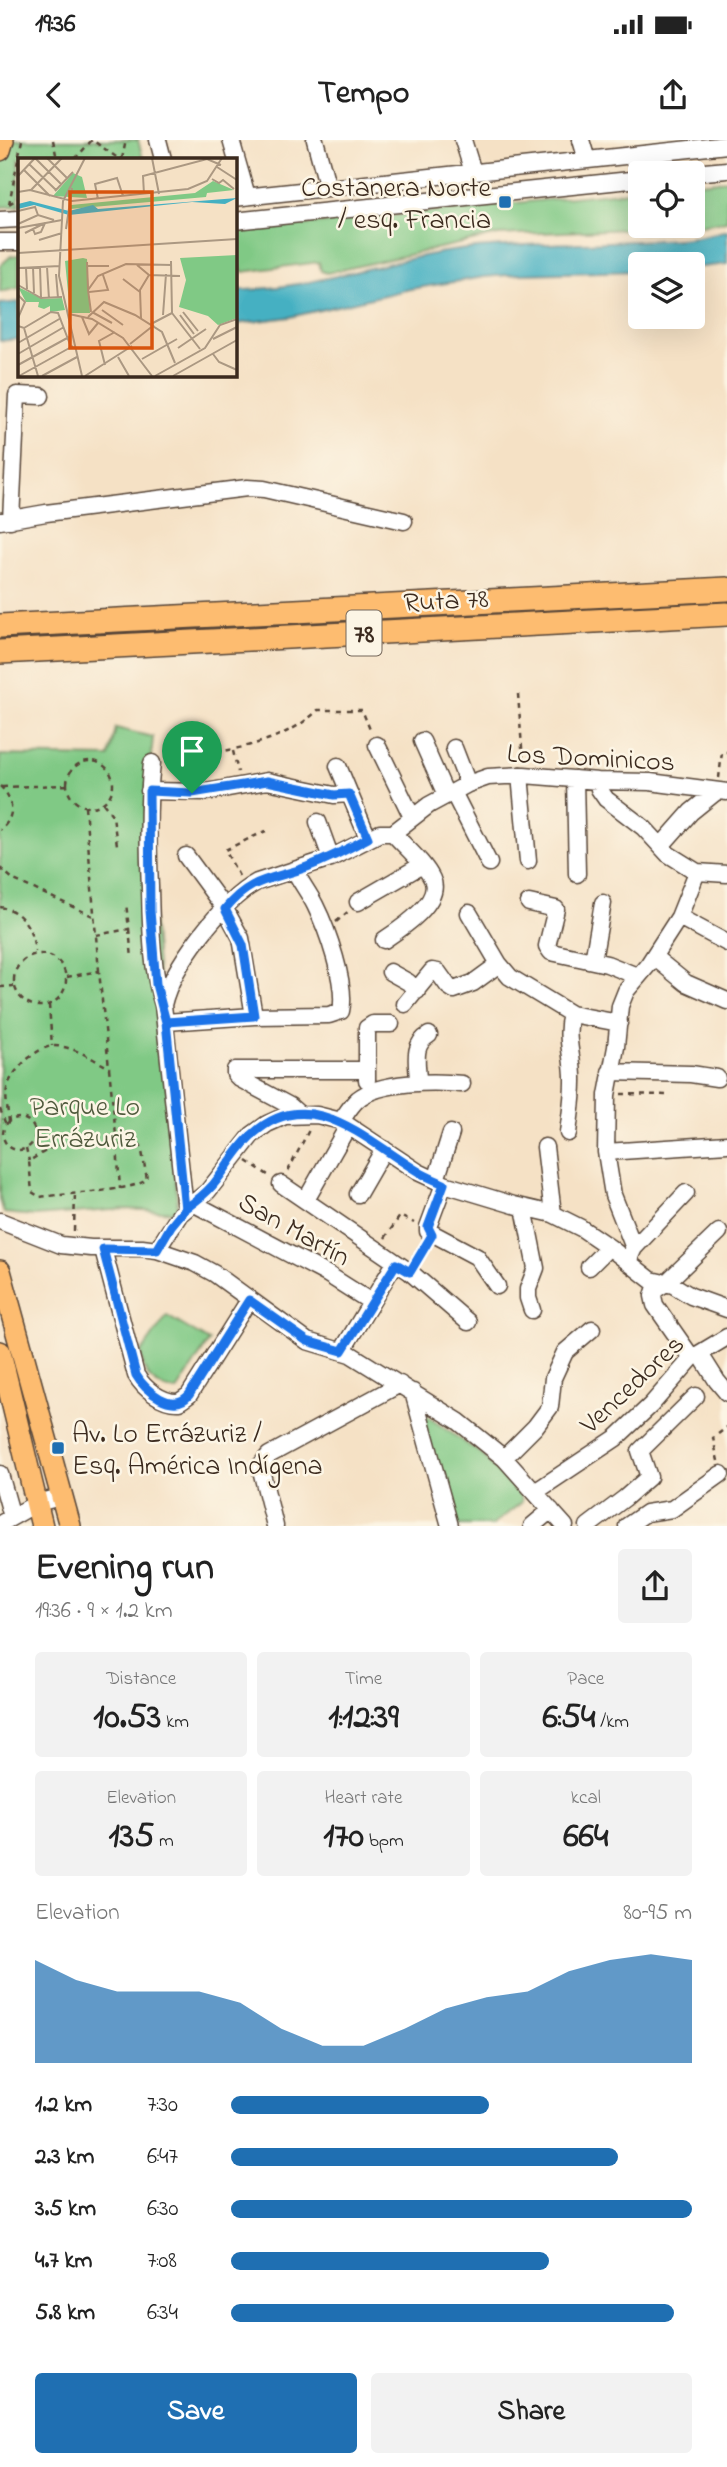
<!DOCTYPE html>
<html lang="en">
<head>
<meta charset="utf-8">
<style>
  :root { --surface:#fff; --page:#f2f2f2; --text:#222; --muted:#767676; --accent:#1f6fb2 }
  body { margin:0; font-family:"Indie Flower",sans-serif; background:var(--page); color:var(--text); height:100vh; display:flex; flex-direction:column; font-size:26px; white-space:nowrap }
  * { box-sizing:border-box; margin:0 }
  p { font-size:23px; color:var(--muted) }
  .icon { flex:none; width:38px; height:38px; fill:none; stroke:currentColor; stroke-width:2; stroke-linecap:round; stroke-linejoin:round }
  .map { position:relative; height:1386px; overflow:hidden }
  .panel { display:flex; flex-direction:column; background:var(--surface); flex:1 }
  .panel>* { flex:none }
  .fabs { position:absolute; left:628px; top:21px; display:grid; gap:14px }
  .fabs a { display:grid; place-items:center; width:77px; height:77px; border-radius:7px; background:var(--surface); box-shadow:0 7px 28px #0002; font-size:35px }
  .pin { position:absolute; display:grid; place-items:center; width:60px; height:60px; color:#fff; margin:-72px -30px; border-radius:50% 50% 50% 0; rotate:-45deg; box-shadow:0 0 7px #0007 }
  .pin .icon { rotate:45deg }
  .round { display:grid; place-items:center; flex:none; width:74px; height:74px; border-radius:7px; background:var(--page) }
  .head { display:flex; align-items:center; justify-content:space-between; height:119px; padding:0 35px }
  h1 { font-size:38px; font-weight:700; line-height:52px }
  .figures { display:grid; grid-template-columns:repeat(3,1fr); gap:10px; height:119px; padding:7px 35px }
  .figures div { display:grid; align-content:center; border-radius:7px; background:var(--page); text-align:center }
  .figures b { font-size:35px; font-weight:700 }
  .figures small { font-size:19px; font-weight:400 }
  .figures p { font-size:19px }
  .chart { height:196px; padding:14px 35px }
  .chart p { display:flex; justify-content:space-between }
  .chart svg { width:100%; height:126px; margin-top:7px; fill:var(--accent); opacity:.7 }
  .button { display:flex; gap:14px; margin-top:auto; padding:14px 35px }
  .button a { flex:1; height:80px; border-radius:7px; background:var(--accent); color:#fff; font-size:28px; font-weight:700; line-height:80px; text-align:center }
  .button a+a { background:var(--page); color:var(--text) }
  ul { padding:0 35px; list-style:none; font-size:23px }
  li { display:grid; grid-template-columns:112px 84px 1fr; align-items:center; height:52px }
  li i { height:18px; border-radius:9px; background:var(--accent) }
  .status { display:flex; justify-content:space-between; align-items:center; height:49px; padding:0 35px; background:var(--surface); direction:ltr }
  .status svg { height:19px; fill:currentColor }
  header { display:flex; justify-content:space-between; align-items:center; height:91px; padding:0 35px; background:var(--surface); font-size:32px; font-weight:700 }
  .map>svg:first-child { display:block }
</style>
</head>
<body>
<div class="status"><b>19:36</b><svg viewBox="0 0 49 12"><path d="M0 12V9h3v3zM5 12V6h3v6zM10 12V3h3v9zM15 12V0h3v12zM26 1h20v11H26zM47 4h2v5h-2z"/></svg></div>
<header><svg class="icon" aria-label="back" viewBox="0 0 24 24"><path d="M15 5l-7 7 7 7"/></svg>Tempo<svg class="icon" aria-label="share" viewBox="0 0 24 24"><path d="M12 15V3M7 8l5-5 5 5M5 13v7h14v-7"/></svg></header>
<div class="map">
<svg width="727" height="1386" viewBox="0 0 727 1386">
  <rect width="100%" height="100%" fill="#fcf5e5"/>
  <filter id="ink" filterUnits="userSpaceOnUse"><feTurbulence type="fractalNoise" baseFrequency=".0143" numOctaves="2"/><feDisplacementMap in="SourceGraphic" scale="14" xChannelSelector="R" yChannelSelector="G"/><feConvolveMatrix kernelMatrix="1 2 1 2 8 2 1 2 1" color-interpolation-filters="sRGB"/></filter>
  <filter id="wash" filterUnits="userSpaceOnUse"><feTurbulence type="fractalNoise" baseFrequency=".00686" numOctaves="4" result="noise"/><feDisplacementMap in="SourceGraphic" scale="28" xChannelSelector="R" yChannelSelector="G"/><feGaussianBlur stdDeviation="1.57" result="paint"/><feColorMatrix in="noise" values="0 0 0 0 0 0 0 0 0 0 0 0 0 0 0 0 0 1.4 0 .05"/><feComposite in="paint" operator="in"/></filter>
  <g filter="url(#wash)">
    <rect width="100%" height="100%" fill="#f5e1c5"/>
    <path fill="#80c985" stroke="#5e7a52" stroke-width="2" d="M0 0H138L143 19H19V66L0 67Z
      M727 40V81L693 86V44Z
      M640 50V86H692L498 95 327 133 321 131 319 122 243 132 235 120V92Z
      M19 115V148L0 152 1 125 11 116Z
      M116 588 153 597 145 684 178 1072 125 1069 35 1076 4 1073 0 1059V615L109 617Z
      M167 1176 209 1201 177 1251C153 1247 143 1236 141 1213Z
      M421 1272 480 1313 521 1356 522 1362 493 1385H452Z"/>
    <path fill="#44b0c2" stroke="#406d70" stroke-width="2" d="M727 90V124L693 128V124H640V131L519 134 484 137 410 149 290 177 235 184V150C314 150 387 118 466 109 521 103 577 104 632 101 664 100 696 100 727 90Z
      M19 162V199L0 201V164Z"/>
  </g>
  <g filter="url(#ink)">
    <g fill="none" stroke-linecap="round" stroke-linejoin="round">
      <defs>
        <path id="minor" d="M158 0 163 19
          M231 0 247 56
          M315 0 328 48
          M463 0 473 32
          M581 0 587 20
          M693 33 727 30
          M234 58 727 5
          M0 80 19 79
          M234 81 640 39
          M0 102H19
          M11 380 17 255 41 256
          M0 381 46 373 247 348 264 349 404 381
          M422 601 446 655
          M377 605 412 677
          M454 608 468 644
          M152 623C147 664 148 706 150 747 151 786 151 828 163 865
          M338 626 368 698
          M520 635 528 721
          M575 639 577 734
          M598 641 599 649 606 659 644 688 668 714 697 732 727 734
          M149 651 206 652 267 641 334 655 349 654
          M453 652 489 723
          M318 682 331 718
          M661 706 691 672 717 651
          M186 716 225 769 241 798 254 876
          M358 762 422 725
          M529 763 556 769 547 806 551 812 607 824 637 836
          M469 773 499 824 510 837 571 874 619 883
          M679 777 727 803
          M384 800C399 790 443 762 432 739 424 722 405 707 393 693
          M654 817 686 843 727 861
          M593 821 603 763
          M390 832 408 842 417 851
          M405 864 432 831 438 832 448 846 454 850 473 843 499 824
          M166 882 254 876 329 875 341 871C347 844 327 789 315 765 309 753 301 743 295 731
          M610 932 691 934 717 938
          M367 940V888L373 884H391
          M418 942C418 925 411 905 429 895
          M299 974 290 966 240 939 235 934V930H365
          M341 981C346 974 351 965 358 959 380 941 436 941 462 944
          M568 993C570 976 573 959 573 942 574 917 564 899 571 874
          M545 1007 553 1074
          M606 1012 727 1004
          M436 1040 451 993
          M281 1044 410 1132 468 1182
          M444 1044 428 1087V1091L477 1117 497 1146
          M358 1054 384 1009
          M306 1060 348 986
          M193 1063 327 1134 371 1162
          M524 1068 536 1128 528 1149V1158L532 1170
          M185 1069 163 865C172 826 222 761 257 742L331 718 380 693H393L429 665 468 644 488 637 524 635 598 641 650 642 727 652
          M0 1081 61 1105 91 1108H142L157 1110 195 1123 215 1134 307 1201 350 1214 458 1281 504 1318 565 1386
          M634 1108 686 1053
          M103 1109 136 1235C144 1249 162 1263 179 1262L189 1255 249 1160
          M157 1110 180 1074 208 1051 252 995 267 984 285 976 317 975 341 981 418 1032 444 1044 514 1065 553 1074 581 1088 609 1107 651 1140 673 1145 691 1156 727 1169
          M628 1121 634 1108 613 1055 606 1012 607 955 616 907 620 866 626 851 648 825 679 777 697 732
          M589 1127 609 1107
          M342 1211 395 1123
          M700 1214 717 1241 727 1253
          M692 1218 655 1165 653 1156 655 1150 666 1143 719 1092
          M413 1252 450 1386
          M504 1318 535 1287 550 1267 553 1238 565 1212 592 1189
          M0 1334 12 1377
          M535 1352 616 1298 651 1265 692 1218 727 1197
          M0 1384 37 1363 61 1357
          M275 1386 261 1330V1325L269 1315 400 1244
          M532 1386 551 1370
          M588 1386 625 1358 649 1337 640 1311 696 1256
          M627 1386 646 1373 672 1369 721 1334"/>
        <path id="major" d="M0 10 3 0
          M0 1131 70 1386
          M0 1212 42 1386"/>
        <path id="highway" d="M0 486 727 449
          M0 512 727 474"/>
      </defs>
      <use href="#minor" stroke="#574537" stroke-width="19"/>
      <use href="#major" stroke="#574537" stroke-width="24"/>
      <use href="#highway" stroke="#574537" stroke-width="26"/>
      <path stroke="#574537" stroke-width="2.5" stroke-dasharray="5 5" stroke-linecap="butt" d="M53 0 57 19
        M75 19 92 0 119 19
        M122 19 126 0
        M9 64 22 0
        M9 64 19 58
        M518 554 523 621
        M233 611 238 632
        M217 612C251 607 293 595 318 570H362L371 592
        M67 644a23 23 0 1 1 46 0a23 23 0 1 1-46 0Z
        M719 638 722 612H727
        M0 646C14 659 16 677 0 690
        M2 647 67 645
        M103 663 113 676 117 705
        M85 667 99 831
        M0 728 14 740 93 776
        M239 736 225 710 270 689
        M0 767C24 771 33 791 35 812
        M336 782 350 770
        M129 789 132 818
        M96 795 129 789 126 763
        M14 840a26 26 0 1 1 52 0a26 26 0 1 1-52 0Z
        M67 837 99 831 117 1005 138 1003 141 1006 147 1039C137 1051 60 1054 40 1057L32 1052 29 1021 54 1006 66 1004 117 1005 120 1049
        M0 847 14 846
        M49 865 52 906
        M621 954 668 955
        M0 969 6 985
        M3 994a16 16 0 1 1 32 0a16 16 0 1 1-32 0Z
        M9 982C8 971 5 959 7 949 10 932 37 906 54 906 74 906 92 919 110 928
        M26 1008 29 1021
        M247 1021 271 1037
        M288 1031 309 990
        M74 1091 75 1052
        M385 1098 400 1076 414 1083
        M417 1120 426 1105
        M718 1321 713 1298 727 1287"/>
      <use href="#minor" stroke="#fff" stroke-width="16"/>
      <use href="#major" stroke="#fdbc70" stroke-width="21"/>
      <use href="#highway" stroke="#fdbc70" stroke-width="23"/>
    </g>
  </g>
  <g fill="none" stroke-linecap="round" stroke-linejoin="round" filter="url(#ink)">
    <defs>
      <path id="route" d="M192 653 149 651 150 771 156 844 166 882 185 1069 171 1086 157 1110 103 1109 136 1235C145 1251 173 1274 189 1255L249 1160 307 1201 342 1211 396 1124 410 1132 432 1095 428 1087 444 1044C436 1040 427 1037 419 1032 369 1003 311 941 253 994 237 1008 227 1028 213 1045 205 1054 195 1062 185 1069L166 882 254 876 243 805 225 769C251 737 272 740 307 727 328 719 348 709 368 698L349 654 334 655 267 641 192 653"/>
    </defs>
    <use href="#route" stroke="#fff" stroke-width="14"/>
    <use href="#route" stroke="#1a73e8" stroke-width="9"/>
  </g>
  <g fill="#1f6fb2" stroke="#fcf5e5" stroke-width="2.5">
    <rect x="498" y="55" width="14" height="14" rx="3.5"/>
    <rect x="51" y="1301" width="14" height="14" rx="3.5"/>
  </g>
  <g text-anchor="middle" stroke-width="5" stroke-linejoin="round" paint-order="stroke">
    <rect fill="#fcf5e5" stroke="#75675a" stroke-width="2" x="346.5" y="470.5" width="35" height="45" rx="5"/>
    <g font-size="26" font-weight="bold" fill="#3b2a1e">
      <text x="364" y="502">78</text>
    </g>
    <g font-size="28" fill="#3b2a1e" stroke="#fcf5e5" text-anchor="end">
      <text x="491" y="56">Costanera Norte<tspan x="491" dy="32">/ esq. Francia</tspan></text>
      <text x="72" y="1302" text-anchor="start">Av. Lo Errázuriz /<tspan x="72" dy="32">Esq. América Indígena</tspan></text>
    </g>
    <g font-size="28" fill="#3b2a1e" stroke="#fcf5e5">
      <text transform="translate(446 459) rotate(-3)" y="10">Ruta 78</text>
      <text transform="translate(591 616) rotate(3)" y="10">Los Dominicos</text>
      <text transform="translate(295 1088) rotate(29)" y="10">San Martín</text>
      <text transform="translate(631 1243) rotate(-43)" y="10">Vencedores</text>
    </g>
    <g font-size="28" fill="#505a3d" stroke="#fcf5e5">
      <text x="85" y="975">Parque Lo<tspan x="85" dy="32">Errázuriz</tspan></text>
    </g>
  </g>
  <g transform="translate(18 18)">
    <rect width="219" height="219" fill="#f5e1c5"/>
    <path d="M55 15 64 19 69 40 35 38ZM195 23 216 32 189 35 188 39 52 51 53 47 177 35ZM219 97V160L200 167 190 158 161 149 168 122 162 100ZM65 100 69 101 72 155H52L47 103ZM0 129 25 141 44 140 47 152 32 154V148L26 151 20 149 21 144H8Z" fill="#80c985"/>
    <path d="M219 40 207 46 174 44 51 57 16 47 0 51V46L12 43 51 53 75 47 80 51Z" fill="#44b0c2"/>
    <path fill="none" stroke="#ab9882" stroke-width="2" d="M29 0 49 20M134 0 141 36M11 6 38 32M199 9 219 22M6 12 32 38M0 18 17 0 43 26M194 21 201 25 205 22 216 31M13 32 44 0M37 33 55 14M0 34 12 32 54 43 170 31 189 23 204 0M126 36 125 18 189 1 203 7M80 41 77 26 99 20 105 38M0 53 17 49 20 57M0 66 20 57 36 62M0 70 44 62M15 71 17 76 23 74 27 65M48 71 54 30M7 75 27 65M21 82 44 75M0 95 219 81M153 103 154 155 182 191M69 104 70 131M119 107 131 117 162 118M69 108H91M15 109 16 135M22 109 23 140M29 109 31 141M0 110 42 108M8 110 9 131M38 116 40 140M105 121 122 134M0 127 23 140 44 139M71 134 90 132 85 117M0 137 7 144 0 160M84 152 105 167M73 154 70 132 80 118 108 106 154 107M74 154 94 165M165 154 180 173M51 156 74 161 105 180 134 218M145 157 148 116M162 157 176 176M64 159 71 176 80 165M70 159 86 144 117 157 144 174 157 205M123 160 122 132 131 117M133 166 154 155M0 168 6 170 33 154 40 155 53 189M6 170 20 218M195 181 219 169M0 185 43 160M112 186 136 167M160 190 188 171M0 196 46 169M195 196 201 204 219 212M100 199 111 218M124 201 159 181M0 207 51 179M87 207 81 183 97 174M1 218 55 188M24 218 59 199M64 218 41 118 45 43 67 0M67 218 114 188M137 218 187 190 202 167 219 161M155 218 219 182"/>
    <path fill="#d7540e" fill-opacity="0.15" stroke="#d7540e" stroke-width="3.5" d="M52 34H134V190H52Z"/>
    <rect width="219" height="219" fill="none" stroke="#3b2a1e" stroke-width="3.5"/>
  </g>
</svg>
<div class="fabs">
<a><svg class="icon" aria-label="locate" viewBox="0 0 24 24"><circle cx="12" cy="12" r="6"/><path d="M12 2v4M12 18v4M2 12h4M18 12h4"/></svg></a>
<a><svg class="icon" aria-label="layers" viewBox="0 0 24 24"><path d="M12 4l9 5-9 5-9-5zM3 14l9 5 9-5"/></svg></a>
</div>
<div class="pin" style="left:192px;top:653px;background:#1e9e55"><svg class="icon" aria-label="arrive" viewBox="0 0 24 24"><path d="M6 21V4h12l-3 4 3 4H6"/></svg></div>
</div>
<section class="panel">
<div class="head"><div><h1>Evening run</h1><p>19:36 · 9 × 1.2 km</p></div><a class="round"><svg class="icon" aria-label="share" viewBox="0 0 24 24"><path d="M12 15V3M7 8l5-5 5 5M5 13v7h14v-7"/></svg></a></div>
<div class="figures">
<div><p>Distance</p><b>10.53<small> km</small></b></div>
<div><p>Time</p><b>1:12:39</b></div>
<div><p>Pace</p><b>6:54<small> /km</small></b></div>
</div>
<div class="figures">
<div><p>Elevation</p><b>135<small> m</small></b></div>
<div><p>Heart rate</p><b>170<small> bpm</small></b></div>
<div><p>kcal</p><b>664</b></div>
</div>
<div class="chart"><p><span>Elevation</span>80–95 m</p>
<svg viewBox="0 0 160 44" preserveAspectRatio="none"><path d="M0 44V8L10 15L20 19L30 19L40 19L50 23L60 32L70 38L80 38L90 32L100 25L110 21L120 19L130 12L140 8L150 6L160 8V44z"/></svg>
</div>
<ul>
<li><b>1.2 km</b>7:30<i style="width:56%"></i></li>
<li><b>2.3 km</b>6:47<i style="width:84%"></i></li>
<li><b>3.5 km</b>6:30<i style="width:100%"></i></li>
<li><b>4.7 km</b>7:08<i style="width:69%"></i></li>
<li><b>5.8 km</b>6:34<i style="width:96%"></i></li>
</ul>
<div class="button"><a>Save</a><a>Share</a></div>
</section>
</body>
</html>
